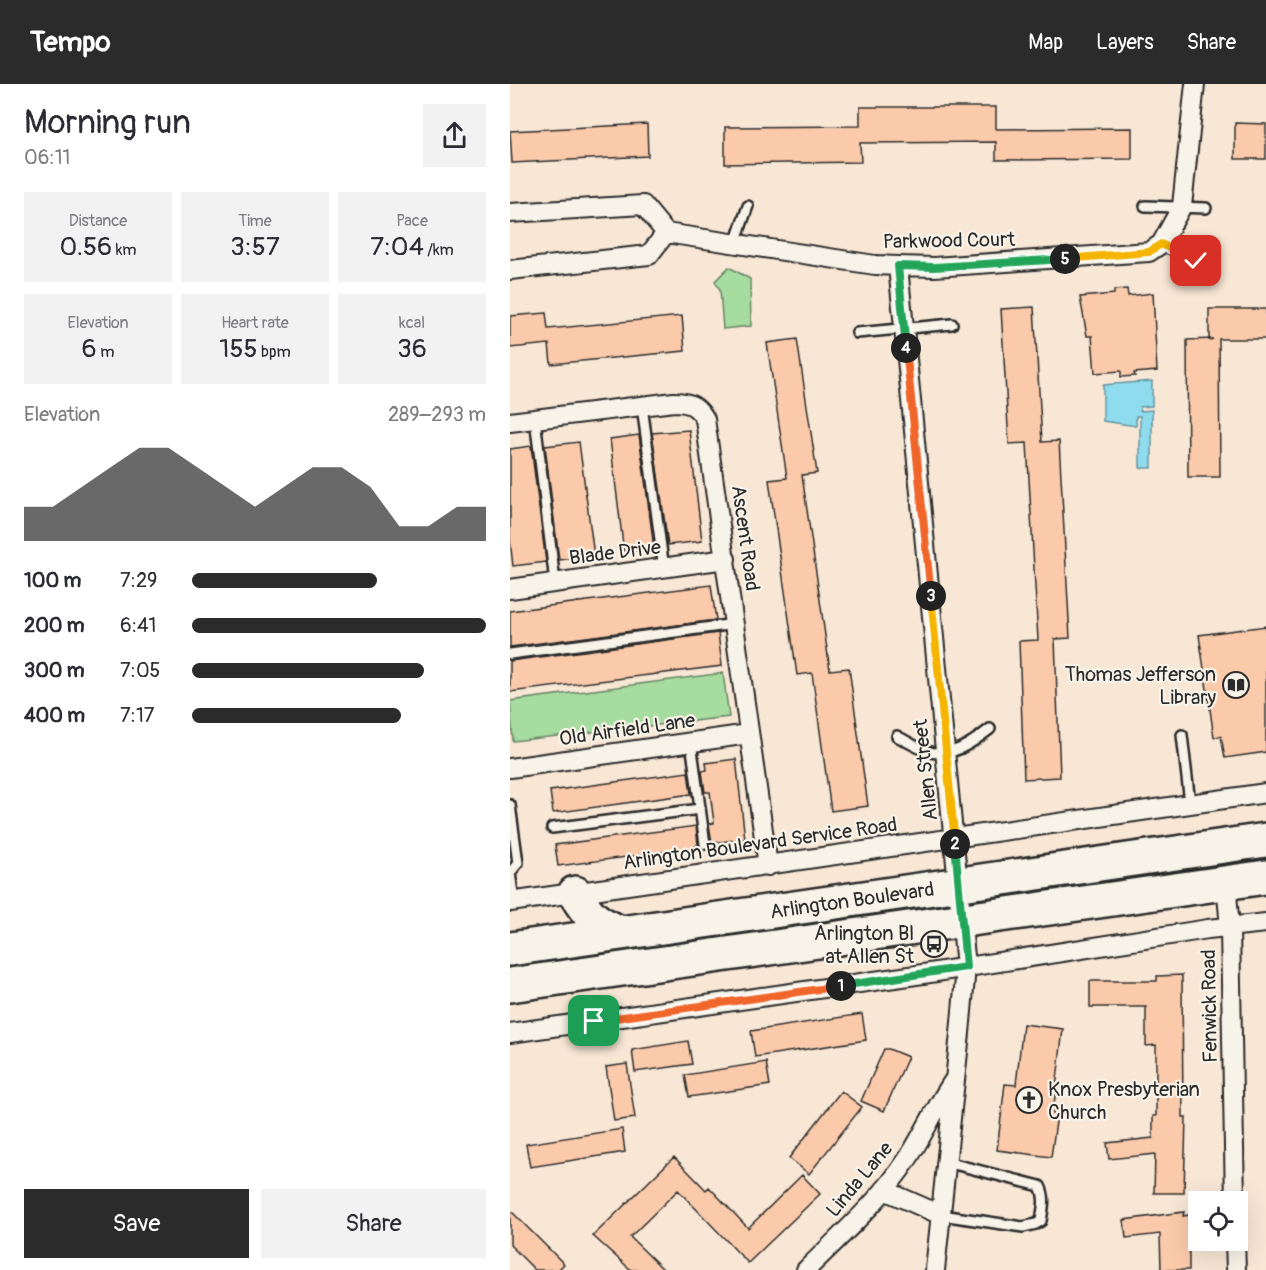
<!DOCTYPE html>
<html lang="en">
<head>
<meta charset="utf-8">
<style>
  :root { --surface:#fff; --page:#f2f2f3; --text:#2b2b33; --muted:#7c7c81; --accent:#2b2b2b }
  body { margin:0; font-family:Pangolin,sans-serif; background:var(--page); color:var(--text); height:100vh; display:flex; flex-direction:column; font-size:22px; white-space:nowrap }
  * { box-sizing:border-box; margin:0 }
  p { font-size:20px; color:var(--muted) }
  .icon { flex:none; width:33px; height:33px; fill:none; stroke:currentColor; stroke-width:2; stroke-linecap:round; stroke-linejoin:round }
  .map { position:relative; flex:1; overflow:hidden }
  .side { display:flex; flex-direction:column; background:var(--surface); width:510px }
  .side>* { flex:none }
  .tools { position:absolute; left:678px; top:1107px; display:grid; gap:12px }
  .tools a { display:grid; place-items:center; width:60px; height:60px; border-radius:0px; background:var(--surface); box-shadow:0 6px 24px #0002; font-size:30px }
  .pin { position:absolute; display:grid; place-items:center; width:51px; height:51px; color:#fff; margin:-26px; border-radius:12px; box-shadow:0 3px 9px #0006 }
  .km { position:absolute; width:30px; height:30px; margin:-15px; border-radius:50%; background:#222; color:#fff; font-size:16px; line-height:30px; text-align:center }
  .round { display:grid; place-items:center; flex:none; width:63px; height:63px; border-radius:0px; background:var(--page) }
  .overview { display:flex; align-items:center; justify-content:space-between; height:102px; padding:0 24px }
  h1 { font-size:33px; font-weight:600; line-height:45px }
  .stats { display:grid; grid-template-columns:repeat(3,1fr); gap:9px; height:102px; padding:6px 24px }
  .stats div { display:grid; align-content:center; border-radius:0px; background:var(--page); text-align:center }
  .stats b { font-size:26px; font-weight:600 }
  .stats small { font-size:16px; font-weight:400 }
  .stats p { font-size:16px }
  .chart { height:168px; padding:12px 24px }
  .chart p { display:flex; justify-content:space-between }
  .chart svg { width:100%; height:108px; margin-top:6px; fill:var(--accent); opacity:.7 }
  .primary-button { display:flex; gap:12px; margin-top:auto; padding:12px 24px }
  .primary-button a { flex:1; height:69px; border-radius:0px; background:var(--accent); color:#fff; font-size:24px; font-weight:600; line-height:69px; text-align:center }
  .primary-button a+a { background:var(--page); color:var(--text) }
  ul { padding:0 24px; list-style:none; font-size:20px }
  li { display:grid; grid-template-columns:96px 72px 1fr; align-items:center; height:45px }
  li i { height:15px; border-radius:8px; background:var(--accent) }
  header { display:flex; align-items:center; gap:36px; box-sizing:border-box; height:84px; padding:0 30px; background:var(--accent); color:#fff }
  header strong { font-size:28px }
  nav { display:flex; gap:33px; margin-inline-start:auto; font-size:21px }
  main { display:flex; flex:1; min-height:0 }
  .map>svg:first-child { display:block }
</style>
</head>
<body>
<header>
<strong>Tempo</strong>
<nav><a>Map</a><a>Layers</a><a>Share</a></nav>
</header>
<main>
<section class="side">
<div class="overview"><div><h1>Morning run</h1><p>06:11</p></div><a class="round"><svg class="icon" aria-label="share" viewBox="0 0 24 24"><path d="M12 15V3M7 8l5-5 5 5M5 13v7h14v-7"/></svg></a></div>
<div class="stats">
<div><p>Distance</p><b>0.56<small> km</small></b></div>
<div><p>Time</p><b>3:57</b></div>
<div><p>Pace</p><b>7:04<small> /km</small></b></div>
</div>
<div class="stats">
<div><p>Elevation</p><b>6<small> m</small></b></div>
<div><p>Heart rate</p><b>155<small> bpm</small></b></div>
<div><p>kcal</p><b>36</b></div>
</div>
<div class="chart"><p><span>Elevation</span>289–293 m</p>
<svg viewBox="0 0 160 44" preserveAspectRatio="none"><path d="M0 44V30L10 30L20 22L30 14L40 6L50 6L60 14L70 22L80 30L90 22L100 14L110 14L120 22L130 38L140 38L150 30L160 30V44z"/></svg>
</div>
<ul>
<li><b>100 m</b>7:29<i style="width:63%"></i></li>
<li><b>200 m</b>6:41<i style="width:100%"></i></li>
<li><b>300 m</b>7:05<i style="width:79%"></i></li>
<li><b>400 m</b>7:17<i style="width:71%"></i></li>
</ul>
<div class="primary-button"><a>Save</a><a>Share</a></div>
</section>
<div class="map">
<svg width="756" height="1186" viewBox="0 0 756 1186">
  <rect width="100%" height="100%" fill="#f8e7d5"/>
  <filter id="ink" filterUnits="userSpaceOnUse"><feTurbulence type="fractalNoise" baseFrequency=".0167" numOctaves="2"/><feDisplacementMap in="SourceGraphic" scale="12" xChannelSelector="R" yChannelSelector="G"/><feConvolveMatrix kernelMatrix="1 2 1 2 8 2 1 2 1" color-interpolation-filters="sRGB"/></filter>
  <g filter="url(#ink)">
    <path fill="#a6dc9f" stroke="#688465" stroke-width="1.5" d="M219 183 240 195 241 242 213 245 210 206 205 197Z
      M213 589 219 633 3 657 0 617Z"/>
    <path fill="#8fdcee" stroke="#6795a0" stroke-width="1.5" d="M642 297V322L630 323V327L642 326V384H630V332H626V342L593 337V301Z"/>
    <path fill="#fbcaaa" stroke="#2b2b2b" stroke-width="1.5" d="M350 23H486V45L622 44V75L486 76V58L350 59 351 78 215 80V43L350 42Z
      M725 39 756 40V75H725Z
      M137 40 138 72 2 79 0 47Z
      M617 205 618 212 643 209 647 287 624 289 625 292 611 293V287L585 289 582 252H577L570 213 604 210V206Z
      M524 223 532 358 549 357 560 554 545 555 550 693 514 695 509 557 528 556 517 359 499 360 491 225Z
      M699 225H756V255H709L710 393H678L677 256 703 255 699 256Z
      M36 229 38 245 172 232 175 267 41 280 39 260 0 264V232Z
      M287 255 307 389 292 391 320 586 339 584 358 722 321 727 302 589 287 591 259 396 277 394 257 259Z
      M179 346 192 457 158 461 142 349Z
      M129 351 144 464 114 469 100 355Z
      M69 358 84 472 49 476 35 362Z
      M21 362 36 478 3 482 0 456V365Z
      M201 501 206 536 0 563V527Z
      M756 542V668L715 674 711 652 704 653 689 551Z
      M208 549 212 582 0 608V577Z
      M226 675 235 755 202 759 199 740 204 739 200 708H195L192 687 197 686 196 679Z
      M178 688 181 710 43 729 40 707Z
      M186 742 188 761 185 762V764L48 782 45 761Z
      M672 891 673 1033H676L674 1109H644L645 1070 599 1075 597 1059 643 1054V1032H646V961L636 962V923H580V897H647V892Z
      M352 930 356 956 245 973 241 947Z
      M513 940 553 945 543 1030 547 1031 541 1073 487 1066 495 1000 506 1001Z
      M178 957 182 980 125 988 122 966Z
      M374 965H379L398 973 374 1027 351 1017Z
      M256 978 260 1001 179 1013 175 991Z
      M117 980 125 1034 104 1037 96 983Z
      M331 1007 352 1023 299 1090 279 1074Z
      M112 1045 115 1068 20 1083 16 1060Z
      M164 1073 196 1106 199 1103 238 1144 292 1091 310 1110 238 1179 168 1106 120 1153 154 1186H121L83 1152Z
      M0 1126 54 1180 48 1186H25L0 1161Z
      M674 1128 673 1132 679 1131V1186H651L650 1150 616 1154 614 1136Z"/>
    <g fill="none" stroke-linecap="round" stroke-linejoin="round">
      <defs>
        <path id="lane" d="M635 122 696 124
          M225 159 238 122
          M651 160 686 177
          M347 249 442 240
          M132 322 154 485
          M25 335 45 498
          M0 570 225 540
          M672 651 680 719
          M387 652C396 657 406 663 416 667 441 675 462 659 480 645
          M181 658 195 760
          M0 721 8 779 0 789 4 817
          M42 744 190 725
          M431 1131 513 1143 526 1140 531 1137C533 1124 536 1113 530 1102L436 1078"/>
        <path id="street" d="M0 129 133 121 156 149 365 181 388 182 424 183 639 168 651 160 672 122 685 0
          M388 182 456 883 450 949 425 1186
          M0 186 139 171 156 149
          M0 338 164 318C180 318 187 322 195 335L258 782
          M0 505 216 475
          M0 684 239 650
          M716 799 720 844 725 1118
          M0 818 756 709
          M0 949 420 889 698 845 756 839
          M374 1106 431 1131
          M725 1156 726 1186
          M296 1186C331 1151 370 1117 397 1076 414 1050 426 1022 444 996"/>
        <path id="highway" d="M65 809C79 833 85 838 111 849
          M0 865 756 756
          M0 901 756 793"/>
      </defs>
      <use href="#lane" stroke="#2b2b2b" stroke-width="14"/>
      <use href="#street" stroke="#2b2b2b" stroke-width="22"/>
      <use href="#highway" stroke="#2b2b2b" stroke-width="38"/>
      <use href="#lane" stroke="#f7f3e8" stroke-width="9"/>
      <use href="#street" stroke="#f7f3e8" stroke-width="18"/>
      <use href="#highway" stroke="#f7f3e8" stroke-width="33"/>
    </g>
  </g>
  <g fill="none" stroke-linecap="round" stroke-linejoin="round" filter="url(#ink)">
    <defs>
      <path id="split-1" d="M84 937 331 902"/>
      <path id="split-2" d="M331 902 456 883 445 760"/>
      <path id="split-3" d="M421 512 445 760"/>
      <path id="split-4" d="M396 264 421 512"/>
      <path id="split-5" d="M396 264 388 182 424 183 555 175"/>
      <path id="split-6" d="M555 175 639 168 651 160 686 177"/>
    </defs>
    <use href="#split-1" stroke="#fff" stroke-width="12"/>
    <use href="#split-2" stroke="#fff" stroke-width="12"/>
    <use href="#split-3" stroke="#fff" stroke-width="12"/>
    <use href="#split-4" stroke="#fff" stroke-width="12"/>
    <use href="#split-5" stroke="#fff" stroke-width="12"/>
    <use href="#split-6" stroke="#fff" stroke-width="12"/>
    <use href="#split-1" stroke="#f0652b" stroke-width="8"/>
    <use href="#split-2" stroke="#22a559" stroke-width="8"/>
    <use href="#split-3" stroke="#f5b400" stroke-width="8"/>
    <use href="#split-4" stroke="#f0652b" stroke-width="8"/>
    <use href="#split-5" stroke="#22a559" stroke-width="8"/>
    <use href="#split-6" stroke="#f5b400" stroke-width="8"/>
  </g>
  <defs>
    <symbol id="library-ring" viewBox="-11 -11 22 22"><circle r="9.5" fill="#f7f3e8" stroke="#2b2b2b" stroke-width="1.5"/><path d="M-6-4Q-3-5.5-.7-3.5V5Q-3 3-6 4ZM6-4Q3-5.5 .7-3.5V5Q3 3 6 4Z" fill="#2b2b2b"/></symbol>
    <symbol id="bus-ring" viewBox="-11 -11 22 22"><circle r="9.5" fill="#f7f3e8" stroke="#2b2b2b" stroke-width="1.5"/><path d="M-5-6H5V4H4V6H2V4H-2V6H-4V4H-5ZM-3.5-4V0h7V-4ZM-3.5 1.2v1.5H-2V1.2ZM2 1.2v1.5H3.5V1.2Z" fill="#2b2b2b"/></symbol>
    <symbol id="church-ring" viewBox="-11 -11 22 22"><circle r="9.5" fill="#f7f3e8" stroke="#2b2b2b" stroke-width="1.5"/><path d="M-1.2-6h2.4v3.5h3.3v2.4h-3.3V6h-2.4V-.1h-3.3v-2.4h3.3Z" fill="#2b2b2b"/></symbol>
  </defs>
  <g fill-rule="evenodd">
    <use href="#library-ring" x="711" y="586" width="30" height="30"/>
    <use href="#bus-ring" x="409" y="845" width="30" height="30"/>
    <use href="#church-ring" x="504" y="1001" width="30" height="30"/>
  </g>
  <g text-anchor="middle" stroke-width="4.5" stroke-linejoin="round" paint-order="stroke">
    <g font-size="20" fill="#2b2b2b" stroke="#f7f3e8">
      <text transform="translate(439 156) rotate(-1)" y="7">Parkwood Court</text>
      <text transform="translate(236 454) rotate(82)" y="7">Ascent Road</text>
      <text transform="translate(105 468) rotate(-7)" y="7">Blade Drive</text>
      <text transform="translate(117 645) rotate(-8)" y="7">Old Airfield Lane</text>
      <text transform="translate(415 686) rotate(-96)" y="7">Allen Street</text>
      <text transform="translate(250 759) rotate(-8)" y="7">Arlington Boulevard Service Road</text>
      <text transform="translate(342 816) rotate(-8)" y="7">Arlington Boulevard</text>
      <text transform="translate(699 922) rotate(-91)" y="7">Fenwick Road</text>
      <text transform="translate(349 1095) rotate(-50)" y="7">Linda Lane</text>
    </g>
    <g font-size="20" fill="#2b2b2b" stroke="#f7f3e8" text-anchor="end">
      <text x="706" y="597">Thomas Jefferson<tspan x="706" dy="23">Library</tspan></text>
      <text x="404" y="856">Arlington Bl<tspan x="404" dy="23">at Allen St</tspan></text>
      <text x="538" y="1012" text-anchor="start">Knox Presbyterian<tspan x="538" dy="23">Church</tspan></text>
    </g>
  </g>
</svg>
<div class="tools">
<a><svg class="icon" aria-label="locate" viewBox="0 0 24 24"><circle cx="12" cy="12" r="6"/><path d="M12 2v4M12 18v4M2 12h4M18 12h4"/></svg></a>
</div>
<div class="pin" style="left:84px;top:937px;background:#1e9e55"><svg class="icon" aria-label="arrive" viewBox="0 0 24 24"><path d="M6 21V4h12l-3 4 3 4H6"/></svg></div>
<div class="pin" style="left:686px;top:177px;background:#d93025"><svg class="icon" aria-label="check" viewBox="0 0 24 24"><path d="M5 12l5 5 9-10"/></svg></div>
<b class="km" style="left:331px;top:902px">1</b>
<b class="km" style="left:445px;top:760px">2</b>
<b class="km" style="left:421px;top:512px">3</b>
<b class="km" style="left:396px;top:264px">4</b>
<b class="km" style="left:555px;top:175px">5</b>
</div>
</main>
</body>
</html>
